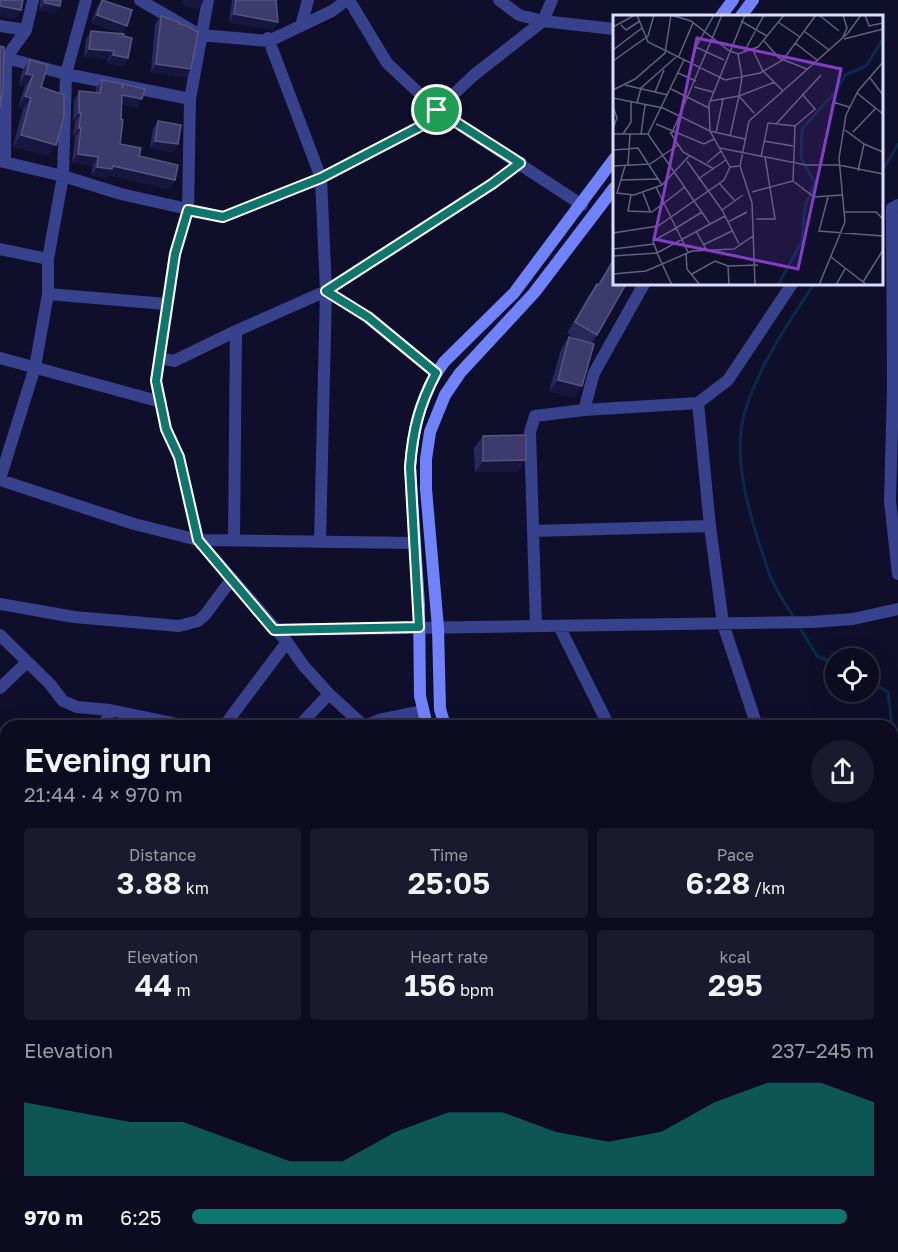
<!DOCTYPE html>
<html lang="en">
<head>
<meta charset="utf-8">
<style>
  :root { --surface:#0c0b20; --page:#1a192d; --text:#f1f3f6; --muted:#9a9ba5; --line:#2c2b3e; --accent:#0f766e }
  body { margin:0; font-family:"Golos Text",sans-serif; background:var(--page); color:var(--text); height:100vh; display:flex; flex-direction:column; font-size:22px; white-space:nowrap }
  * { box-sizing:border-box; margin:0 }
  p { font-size:20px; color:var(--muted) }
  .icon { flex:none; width:33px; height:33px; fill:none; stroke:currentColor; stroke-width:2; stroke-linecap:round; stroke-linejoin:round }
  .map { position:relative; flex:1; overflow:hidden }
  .sheet { position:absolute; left:0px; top:720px; width:898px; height:532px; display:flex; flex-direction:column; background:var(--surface); border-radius:18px 18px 0 0; box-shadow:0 6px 24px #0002,0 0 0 2px var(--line) }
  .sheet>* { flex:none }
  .controls { position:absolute; left:825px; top:648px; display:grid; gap:12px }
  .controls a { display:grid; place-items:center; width:54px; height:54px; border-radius:50%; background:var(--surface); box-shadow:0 6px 24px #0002,0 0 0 2px var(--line); font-size:30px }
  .pin { position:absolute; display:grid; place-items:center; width:51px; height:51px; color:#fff; margin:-26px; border:3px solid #fff; border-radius:50%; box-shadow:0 2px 6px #0007 }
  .round { display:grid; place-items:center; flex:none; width:63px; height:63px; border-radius:32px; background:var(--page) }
  .overview { display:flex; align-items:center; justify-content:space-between; height:102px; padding:0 24px }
  h1 { font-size:33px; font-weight:600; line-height:45px }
  .metrics { display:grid; grid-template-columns:repeat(3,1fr); gap:9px; height:102px; padding:6px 24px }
  .metrics div { display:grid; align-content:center; border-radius:6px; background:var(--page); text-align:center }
  .metrics b { font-size:30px; font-weight:600 }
  .metrics small { font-size:16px; font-weight:400 }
  .metrics p { font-size:16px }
  .chart { height:168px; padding:12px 24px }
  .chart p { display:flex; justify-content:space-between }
  .chart svg { width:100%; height:108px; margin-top:6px; fill:var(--accent); opacity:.7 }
  ul { padding:0 24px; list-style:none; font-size:20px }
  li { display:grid; grid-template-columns:96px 72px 1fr; align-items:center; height:45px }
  li i { height:15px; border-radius:8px; background:var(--accent) }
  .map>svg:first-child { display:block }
</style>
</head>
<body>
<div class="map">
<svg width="898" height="1252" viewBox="0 0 898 1252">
  <rect width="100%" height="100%" fill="#100f2b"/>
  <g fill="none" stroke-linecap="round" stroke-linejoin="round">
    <path stroke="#082a4c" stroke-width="3" d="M882 171 898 144
      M794 618C787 606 779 595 773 582 768 573 766 562 762 552 748 510 731 452 746 408 761 363 788 323 814 284
      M799 626 817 656 836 664
      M868 681 888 692 891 717 890 726
      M824 1252 825 1246"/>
    <path stroke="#38418c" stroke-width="12" d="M140 0 200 35 269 41 332 11 347 0
      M208 0 190 99 188 210 175 253 156 381 166 429 179 457 198 540 287 642 303 665 329 694 364 726 379 720 423 711
      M349 0 387 63 437 110 582 205
      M499 0 519 15 543 21 614 29
      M0 26 26 30
      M301 26 308 0
      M268 38 321 178 326 291 367 317 436 373
      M6 58 66 74 190 99
      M0 161 63 176 121 194 223 217 321 178 419 127 474 75 543 21 552 0
      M5 162 6 58 26 30 33 0
      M898 205 892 208 893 388 890 501 898 574
      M0 249 48 259
      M48 294 166 304
      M0 358 161 402
      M160 358 174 361 236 331 326 291 492 184 521 163
      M698 403 728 380 792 284
      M584 410 594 373 644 284
      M0 479 35 367 48 294V259L63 176 66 74 86 0
      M0 480 134 524 198 540 414 543
      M533 531 710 526
      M234 540 236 331
      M320 541 326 291
      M0 604 74 617 179 626 198 621 205 615 231 580
      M536 626 530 432 535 416 584 410 698 403 710 526 723 624 757 726
      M559 626 609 726
      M274 630 812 622 853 619 898 609
      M0 635 50 684 63 701 77 707 110 710 187 726
      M0 688 26 663
      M104 726 110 710
      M224 726 287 642
      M299 726 329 694
      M0 787 6 794
      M892 798 898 800
      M0 893 6 886
      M0 1013 6 1021
      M0 1056 6 1050
      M0 1177 6 1174
      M188 1246 192 1252
      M319 1246 323 1252
      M19 1252 25 1246
      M133 1252 140 1246"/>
    <path stroke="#38418c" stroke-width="12" d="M369 1252 391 1246"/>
    <path stroke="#7182ff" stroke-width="12" d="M721 16 733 0
      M741 16 753 0
      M427 726 420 696 419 605 410 467C413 429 421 393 444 362L514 293 614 159
      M445 726 440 709 438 628 426 489V459L430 432 445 395 460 373 534 293 614 188
      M625 1246 626 1252
      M646 1246 647 1252"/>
  </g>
  <path fill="#2a2859" d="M41 0H61L54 14 39 10Z
    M102 0 127 26 121 33 91 23 97 7Z
    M232 0H276L273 30 229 22Z
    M161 16 179 24 191 69 186 77 151 72 155 24Z
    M91 31 123 36 128 58 123 66 107 63 108 59 84 57 86 39Z
    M30 60 41 87 48 156 13 146 23 109 18 107 25 86 19 85 22 71Z
    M102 80 123 87 142 99 137 108 122 104 120 144 175 180 169 189 108 175 106 178 91 175 93 166 72 162 75 137 73 136 75 121H73L74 100 79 91 96 92V88Z
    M158 121 173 152 150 148 153 129Z
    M615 255V284L597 335 592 343 574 398 549 391 561 349 569 337 577 339 567 333 589 295 597 284H598Z
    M483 436 526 460 518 472H475L474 448Z"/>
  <path fill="#18163f" d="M184 0H200L204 1 198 10 181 4Z
    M45 3 60 6 54 14 39 10Z
    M0 6 21 10 15 19 0 16Z
    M234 14 278 22 273 30 229 22Z
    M97 15 127 26 121 33 91 23Z
    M89 49 114 51 108 59 84 57Z
    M113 55 128 58 123 66 107 63Z
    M156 64 191 69 186 77 151 72Z
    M26 74 33 75 25 86 19 85Z
    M122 95 142 99 137 108 116 103Z
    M25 96 31 98 23 109 18 107Z
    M79 113H81L75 121H73Z
    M79 128H81L75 137 73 136Z
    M21 135 56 145 48 156 13 146Z
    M155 141 178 144 173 152 150 148Z
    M78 154 98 157 93 166 72 162Z
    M113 166 175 180 169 189 108 175 106 178 91 175 97 167Z
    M558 380 582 386 574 398 549 391Z
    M526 460 518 472H475L483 461Z"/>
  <path fill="#3d3b6b" stroke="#565482" stroke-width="1.5" d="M0 0H23L21 10 0 6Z
    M45 0H61L60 6 45 3Z
    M102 0 132 10 127 26 97 15Z
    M236 0H276L278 22 234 14Z
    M161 16 179 22V24L185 25 198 32 191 69 156 64Z
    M91 31 124 34 123 36 132 38 128 58 113 55 114 51 89 49Z
    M0 46 4 47 3 90 0 108Z
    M30 60 48 65 41 87 64 95V117L56 145 21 135 31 98 25 96 33 75 26 74Z
    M102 80 123 84 122 88 124 84 145 89 142 99 122 95 121 119 123 120 120 144 141 148 139 156 178 165 175 180 113 166 112 169 97 167 98 157 78 154 81 128H79L81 113H79V91L100 93Z
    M158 121 181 125 178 144 155 141Z
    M615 258V284H626L597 335 575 322 597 284 599 285Z
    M569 337 594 344 582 386 558 380Z
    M526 435V460L483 461V436Z"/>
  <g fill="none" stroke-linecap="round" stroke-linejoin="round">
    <defs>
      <path id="route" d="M437 110 520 163 492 184 326 291 368 317 436 373C419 406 413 429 410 467L419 627 274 630 198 540 179 457 166 429 156 381 175 254 188 210 223 217 321 178 419 127Z"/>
    </defs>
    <use href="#route" stroke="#fff" stroke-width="12"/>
    <use href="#route" stroke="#0f766e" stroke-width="8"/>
  </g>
  <g transform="translate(613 15)">
    <rect width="270" height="270" fill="#100f2b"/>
    <path fill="none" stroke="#082a4c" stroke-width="3" d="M165 270 189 226 192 191 202 168 188 143 189 114 224 75 232 60 253 51 270 24"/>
    <path fill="none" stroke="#616180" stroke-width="1.5" d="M24 0 35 27 112 65 147 58 170 45 203 0M58 0 78 6 115 35 125 39 145 32 171 0M206 0 226 16M230 0 234 13 230 22M252 0 256 11 270 8M128 6 154 21M165 7 187 22M8 10 13 15 27 6M0 12 22 0M191 16 216 35M231 24 270 14M151 26 166 43 194 54M182 28 204 45M83 32 111 45M0 35 29 13M140 35 150 56 170 76M131 37 151 0M125 39 129 62 126 81 141 98M65 43 80 8M0 46 35 21 41 0M79 49 83 32 101 0M65 58 83 66M257 63 270 80M12 70 55 80M81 72 100 77M58 74 96 93M0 75 22 64 52 38 58 0M42 77 51 55M244 78 270 99M0 83 50 93 97 116 132 124M97 86 126 81 162 67M24 88 28 73 63 42M0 91 4 103 0 113M43 109 91 129 101 124M163 109 208 60M182 111 202 94 189 79M232 115 251 129 270 137M57 117 70 137 101 154M240 117 263 93M59 118 109 0M103 118 110 84M0 119H35L97 209M10 119 18 107V87M28 119 32 90M35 119 71 45M117 121 126 81M151 126 180 131M107 133 193 150H226L270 159M0 135 25 133 49 170M74 146 109 195 126 229M94 148 108 136M15 150 17 119M0 151 37 149 65 130M12 151 4 178 21 180 49 170 77 140M126 151 117 152 97 116 96 89 132 0M207 151 220 87 236 92M245 156 251 129M85 164 113 145M8 165 46 164M180 166 201 182 229 180M106 168 122 186M43 172 75 237M139 177 180 166 182 111 155 108 148 142M30 178 37 196M18 180 15 196 39 197 72 172M215 182 206 216 270 221M109 195 130 180M231 197H263L270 204M143 204H162L152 142M115 207 134 197M63 213 89 197M83 216 94 236M0 218 45 211 111 165 117 152M90 230 119 216M0 234 41 229M44 237 40 226 63 213M44 238 59 270M73 239 74 254 87 270M0 241 44 238 112 201M218 242 254 270M115 251 116 270M0 259 33 256 79 236 121 234 140 221M79 259 102 246 115 251 145 250M250 267 270 235M142 270 139 188 127 151 136 106 235 18 248 0M206 270 232 207 226 143 233 100 245 76 270 47M223 270 232 254"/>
    <path fill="#843ec5" fill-opacity="0.15" stroke="#843ec5" stroke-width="3" d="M84 23 228 54 185 254 41 224Z"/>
    <rect width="270" height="270" fill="none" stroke="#dadbff" stroke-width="3"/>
  </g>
</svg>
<div class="controls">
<a><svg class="icon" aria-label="locate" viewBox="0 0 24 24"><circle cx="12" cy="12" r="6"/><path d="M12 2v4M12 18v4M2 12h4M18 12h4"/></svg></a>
</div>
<div class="pin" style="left:437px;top:110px;background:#1e9e55"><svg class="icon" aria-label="arrive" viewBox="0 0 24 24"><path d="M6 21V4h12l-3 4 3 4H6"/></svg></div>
<section class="sheet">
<div class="overview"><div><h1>Evening run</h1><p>21:44 · 4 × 970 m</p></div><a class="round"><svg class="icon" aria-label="share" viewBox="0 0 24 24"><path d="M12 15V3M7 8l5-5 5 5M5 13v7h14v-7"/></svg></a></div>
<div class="metrics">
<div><p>Distance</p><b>3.88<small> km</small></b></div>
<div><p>Time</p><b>25:05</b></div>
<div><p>Pace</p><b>6:28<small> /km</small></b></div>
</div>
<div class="metrics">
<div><p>Elevation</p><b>44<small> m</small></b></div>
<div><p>Heart rate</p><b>156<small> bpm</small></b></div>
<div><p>kcal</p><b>295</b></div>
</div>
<div class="chart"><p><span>Elevation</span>237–245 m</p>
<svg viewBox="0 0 160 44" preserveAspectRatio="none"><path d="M0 44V14L10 18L20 22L30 22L40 30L50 38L60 38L70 26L80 18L90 18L100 26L110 30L120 26L130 14L140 6L150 6L160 14V44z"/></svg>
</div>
<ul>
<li><b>970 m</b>6:25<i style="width:96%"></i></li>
</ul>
</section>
</div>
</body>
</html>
